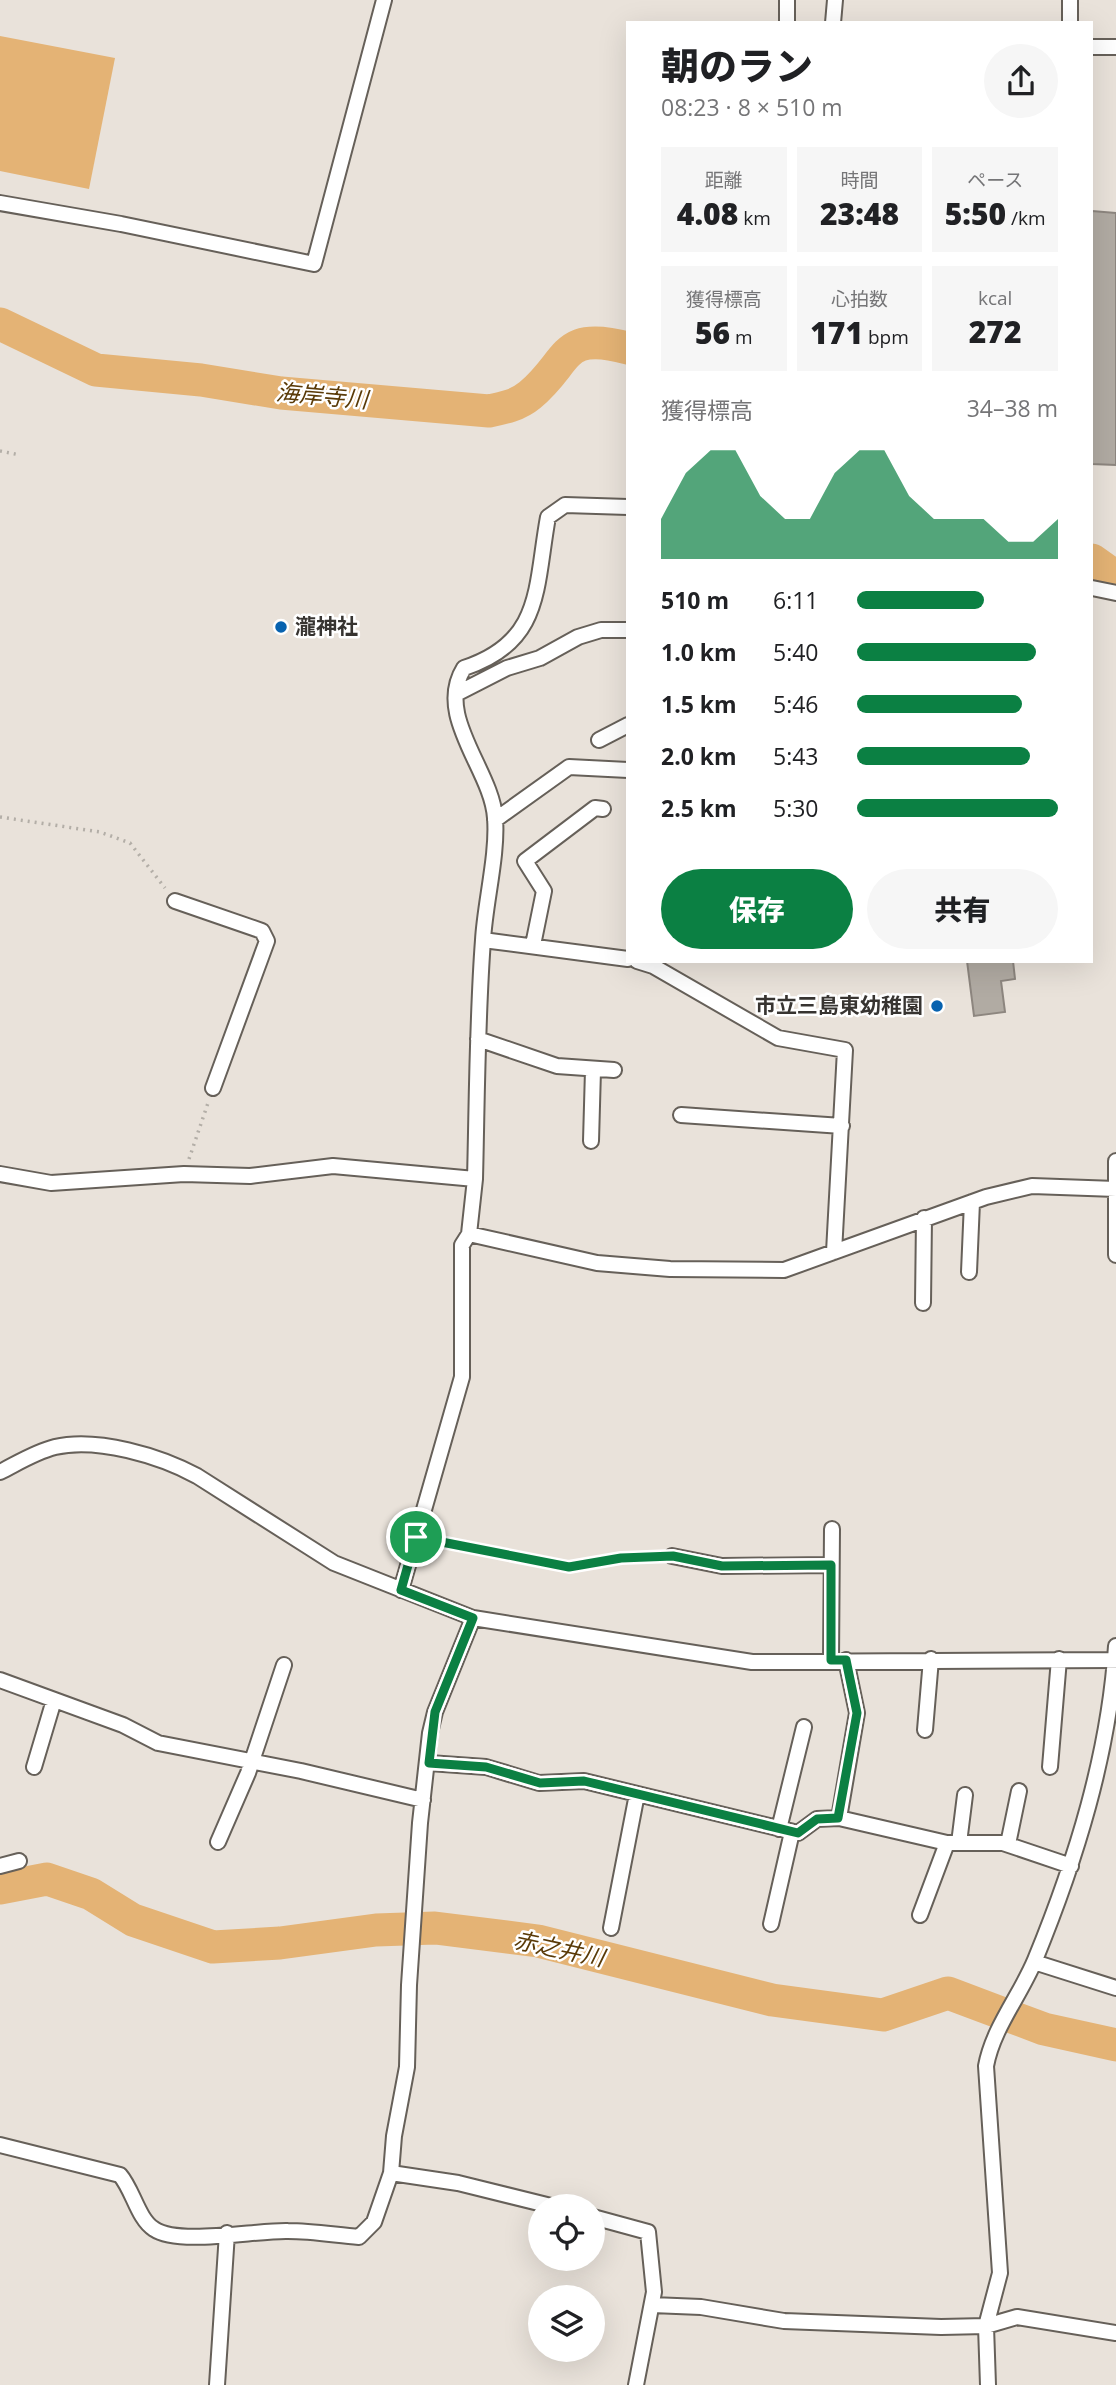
<!DOCTYPE html>
<html lang="ja">
<head>
<meta charset="utf-8">
<style>
  :root { --surface:#fff; --page:#f6f6f6; --text:#202124; --muted:#757577; --accent:#0b8043 }
  body { margin:0; font-family:"Open Sans","Noto Sans JP",sans-serif; background:var(--page); color:var(--text); height:100vh; display:flex; flex-direction:column; font-size:26px; white-space:nowrap }
  * { box-sizing:border-box; margin:0 }
  p { font-size:23px; color:var(--muted) }
  .icon { flex:none; width:38px; height:38px; fill:none; stroke:currentColor; stroke-width:2; stroke-linecap:round; stroke-linejoin:round }
  .map { position:relative; flex:1; overflow:hidden }
  .panel { position:absolute; left:626px; top:21px; width:467px; height:942px; display:flex; flex-direction:column; background:var(--surface); border-radius:0px; box-shadow:0 7px 28px #0002 }
  .panel>* { flex:none }
  .fabs { position:absolute; left:528px; top:2194px; display:grid; gap:14px }
  .fabs a { display:grid; place-items:center; width:77px; height:77px; border-radius:50%; background:var(--surface); box-shadow:0 7px 28px #0002; font-size:35px }
  .pin { position:absolute; display:grid; place-items:center; width:60px; height:60px; color:#fff; margin:-30px; border:4px solid #fff; border-radius:50%; box-shadow:0 2px 7px #0007 }
  .round { display:grid; place-items:center; flex:none; width:74px; height:74px; border-radius:37px; background:var(--page) }
  .headline { display:flex; align-items:center; justify-content:space-between; height:119px; padding:0 35px }
  h1 { font-size:38px; font-weight:800; line-height:52px }
  .figures { display:grid; grid-template-columns:repeat(3,1fr); gap:10px; height:119px; padding:7px 35px }
  .figures div { display:grid; align-content:center; border-radius:0px; background:var(--page); text-align:center }
  .figures b { font-size:30px; font-weight:800 }
  .figures small { font-size:19px; font-weight:400 }
  .figures p { font-size:19px }
  .chart { height:196px; padding:14px 35px }
  .chart p { display:flex; justify-content:space-between }
  .chart svg { width:100%; height:126px; margin-top:7px; fill:var(--accent); opacity:.7 }
  .button { display:flex; gap:14px; margin-top:auto; padding:14px 35px }
  .button a { flex:1; height:80px; border-radius:42px; background:var(--accent); color:#fff; font-size:28px; font-weight:800; line-height:80px; text-align:center }
  .button a+a { background:var(--page); color:var(--text) }
  ul { padding:0 35px; list-style:none; font-size:23px }
  li { display:grid; grid-template-columns:112px 84px 1fr; align-items:center; height:52px }
  li i { height:18px; border-radius:9px; background:var(--accent) }
  .map>svg:first-child { display:block }
</style>
</head>
<body>
<div class="map">
<svg width="1116" height="2385" viewBox="0 0 1116 2385">
  <rect width="100%" height="100%" fill="#e9e2da"/>
  <path fill="#e4b375" d="M0 36 115 58 89 189 0 171Z"/>
  <g fill="none" stroke-linecap="round" stroke-linejoin="round">
    <path stroke="#e4b375" stroke-width="33" d="M0 324 96 370 201 380 281 393 489 411C504 408 518 405 530 395 571 361 560 330 628 348
      M1092 560 1116 577
      M0 1888 47 1879 91 1894 133 1920 213 1947 280 1943 376 1930 435 1928 538 1941 772 2000 883 2015 948 1993 1044 2029 1116 2045"/>
  </g>
  <path fill="#b1aba3" stroke="#8d867f" stroke-width="2" d="M1092 211 1116 213V465L1092 464Z
    M967 961H1013L1015 979 1001 981 1005 1012 974 1016Z"/>
  <g fill="none" stroke-linecap="round" stroke-linejoin="round">
    <defs>
      <path id="lane" d="M416 1537 569 1567 621 1558 672 1556"/>
      <path id="street" d="M787 23V0
        M833 23 835 0
        M1070 23V0
        M1092 47H1116
        M0 203 121 224 314 264 384 0
        M1092 588 1116 593
        M458 693 507 668 540 658 578 637 601 630H628
        M599 740 628 725
        M495 820 569 767 628 770
        M175 901 262 931 267 941 213 1088
        M483 940 628 959
        M533 945 544 891 525 861 595 808 603 809
        M637 961 653 966 778 1038 845 1050 834 1252
        M478 1039 557 1066 614 1070
        M681 1115 842 1126
        M591 1141 593 1070
        M1116 1161V1255
        M0 1174 51 1183 184 1174 250 1176 333 1166 475 1179 469 1234 462 1245V1377L401 1590
        M475 1179C477 1100 477 1020 483 940 485 903 498 854 495 818 492 770 434 716 464 668 543 642 535 588 548 517L565 505 628 507
        M469 1234 597 1263 670 1269 784 1270 986 1197 1032 1186 1116 1189
        M969 1272 972 1202
        M923 1303 924 1218
        M0 1472C18 1463 35 1452 55 1447 97 1437 160 1456 197 1476L334 1563 473 1618 752 1662 1116 1660
        M672 1556 722 1566 831 1565
        M831 1660 832 1529
        M0 1680 123 1725 158 1743 301 1771 423 1800
        M925 1730 931 1659
        M429 1763 486 1767 539 1783 584 1781 798 1833 817 1819 839 1818 947 1843H1003L1071 1866
        M34 1767 54 1700
        M1050 1767 1059 1659
        M839 1818 857 1713 846 1660
        M779 1829 804 1727
        M218 1842 248 1773 284 1665
        M959 1843 965 1795
        M1008 1844 1019 1791
        M0 1866 19 1861
        M920 1915 947 1843
        M771 1924 792 1832
        M611 1928 637 1794
        M1034 1962 1116 1988
        M0 2145 120 2175C133 2190 138 2219 154 2229 179 2246 256 2230 288 2231 312 2231 335 2235 359 2237L374 2222 391 2173 394 2136 407 2067 409 1985 420 1823 430 1733 435 1712 473 1618
        M391 2173 458 2183 555 2207
        M593 2217 648 2232 654 2292 636 2385
        M652 2305 701 2307 784 2321 941 2327 986 2326 1017 2317 1116 2333
        M217 2385 227 2233
        M988 2385 986 2326 1000 2273 986 2066C993 2028 1020 1996 1035 1960 1076 1860 1109 1754 1116 1646"/>
    </defs>
    <use href="#lane" stroke="#666059" stroke-width="10"/>
    <use href="#street" stroke="#666059" stroke-width="18"/>
    <path stroke="#b3aea7" stroke-width="3.5" stroke-dasharray="2 5" stroke-linecap="butt" d="M0 451 20 455
      M0 817 100 832 130 843 165 888
      M189 1159 209 1100"/>
    <use href="#lane" stroke="#fff" stroke-width="7"/>
    <use href="#street" stroke="#fff" stroke-width="14"/>
  </g>
  <g fill="none" stroke-linecap="round" stroke-linejoin="round">
    <defs>
      <path id="route" d="M416 1537 569 1567 621 1558 673 1556 722 1566 831 1565V1660H846L857 1713 838 1818 817 1819 798 1833 584 1781 540 1783 486 1767 429 1763 435 1712 473 1618 401 1590Z"/>
    </defs>
    <use href="#route" stroke="#fff" stroke-width="14"/>
    <use href="#route" stroke="#0b8043" stroke-width="9"/>
  </g>
  <g fill="#0762af" stroke="#fff" stroke-width="2.5">
    <circle cx="281" cy="627" r="7"/>
    <circle cx="937" cy="1006" r="7"/>
  </g>
  <g text-anchor="middle" stroke-width="5" stroke-linejoin="round" paint-order="stroke">
    <g font-size="21" font-weight="bold" fill="#373431" stroke="#fff" text-anchor="start">
      <text x="295" y="634">瀧神社</text>
      <text x="923" y="1013" text-anchor="end">市立三島東幼稚園</text>
    </g>
    <g font-size="23" font-style="italic" fill="#5a3a07" stroke="#fff">
      <text transform="translate(322 396) rotate(5)" y="8">海岸寺川</text>
      <text transform="translate(559 1949) rotate(12)" y="8">赤之井川</text>
    </g>
  </g>
</svg>
<div class="fabs">
<a><svg class="icon" aria-label="locate" viewBox="0 0 24 24"><circle cx="12" cy="12" r="6"/><path d="M12 2v4M12 18v4M2 12h4M18 12h4"/></svg></a>
<a><svg class="icon" aria-label="layers" viewBox="0 0 24 24"><path d="M12 4l9 5-9 5-9-5zM3 14l9 5 9-5"/></svg></a>
</div>
<div class="pin" style="left:416px;top:1537px;background:#1e9e55"><svg class="icon" aria-label="arrive" viewBox="0 0 24 24"><path d="M6 21V4h12l-3 4 3 4H6"/></svg></div>
<section class="panel">
<div class="headline"><div><h1>朝のラン</h1><p>08:23 · 8 × 510 m</p></div><a class="round"><svg class="icon" aria-label="share" viewBox="0 0 24 24"><path d="M12 15V3M7 8l5-5 5 5M5 13v7h14v-7"/></svg></a></div>
<div class="figures">
<div><p>距離</p><b>4.08<small> km</small></b></div>
<div><p>時間</p><b>23:48</b></div>
<div><p>ペース</p><b>5:50<small> /km</small></b></div>
</div>
<div class="figures">
<div><p>獲得標高</p><b>56<small> m</small></b></div>
<div><p>心拍数</p><b>171<small> bpm</small></b></div>
<div><p>kcal</p><b>272</b></div>
</div>
<div class="chart"><p><span>獲得標高</span>34–38 m</p>
<svg viewBox="0 0 160 44" preserveAspectRatio="none"><path d="M0 44V30L10 14L20 6L30 6L40 22L50 30L60 30L70 14L80 6L90 6L100 22L110 30L120 30L130 30L140 38L150 38L160 30V44z"/></svg>
</div>
<ul>
<li><b>510 m</b>6:11<i style="width:63%"></i></li>
<li><b>1.0 km</b>5:40<i style="width:89%"></i></li>
<li><b>1.5 km</b>5:46<i style="width:82%"></i></li>
<li><b>2.0 km</b>5:43<i style="width:86%"></i></li>
<li><b>2.5 km</b>5:30<i style="width:100%"></i></li>
</ul>
<div class="button"><a>保存</a><a>共有</a></div>
</section>
</div>
</body>
</html>
